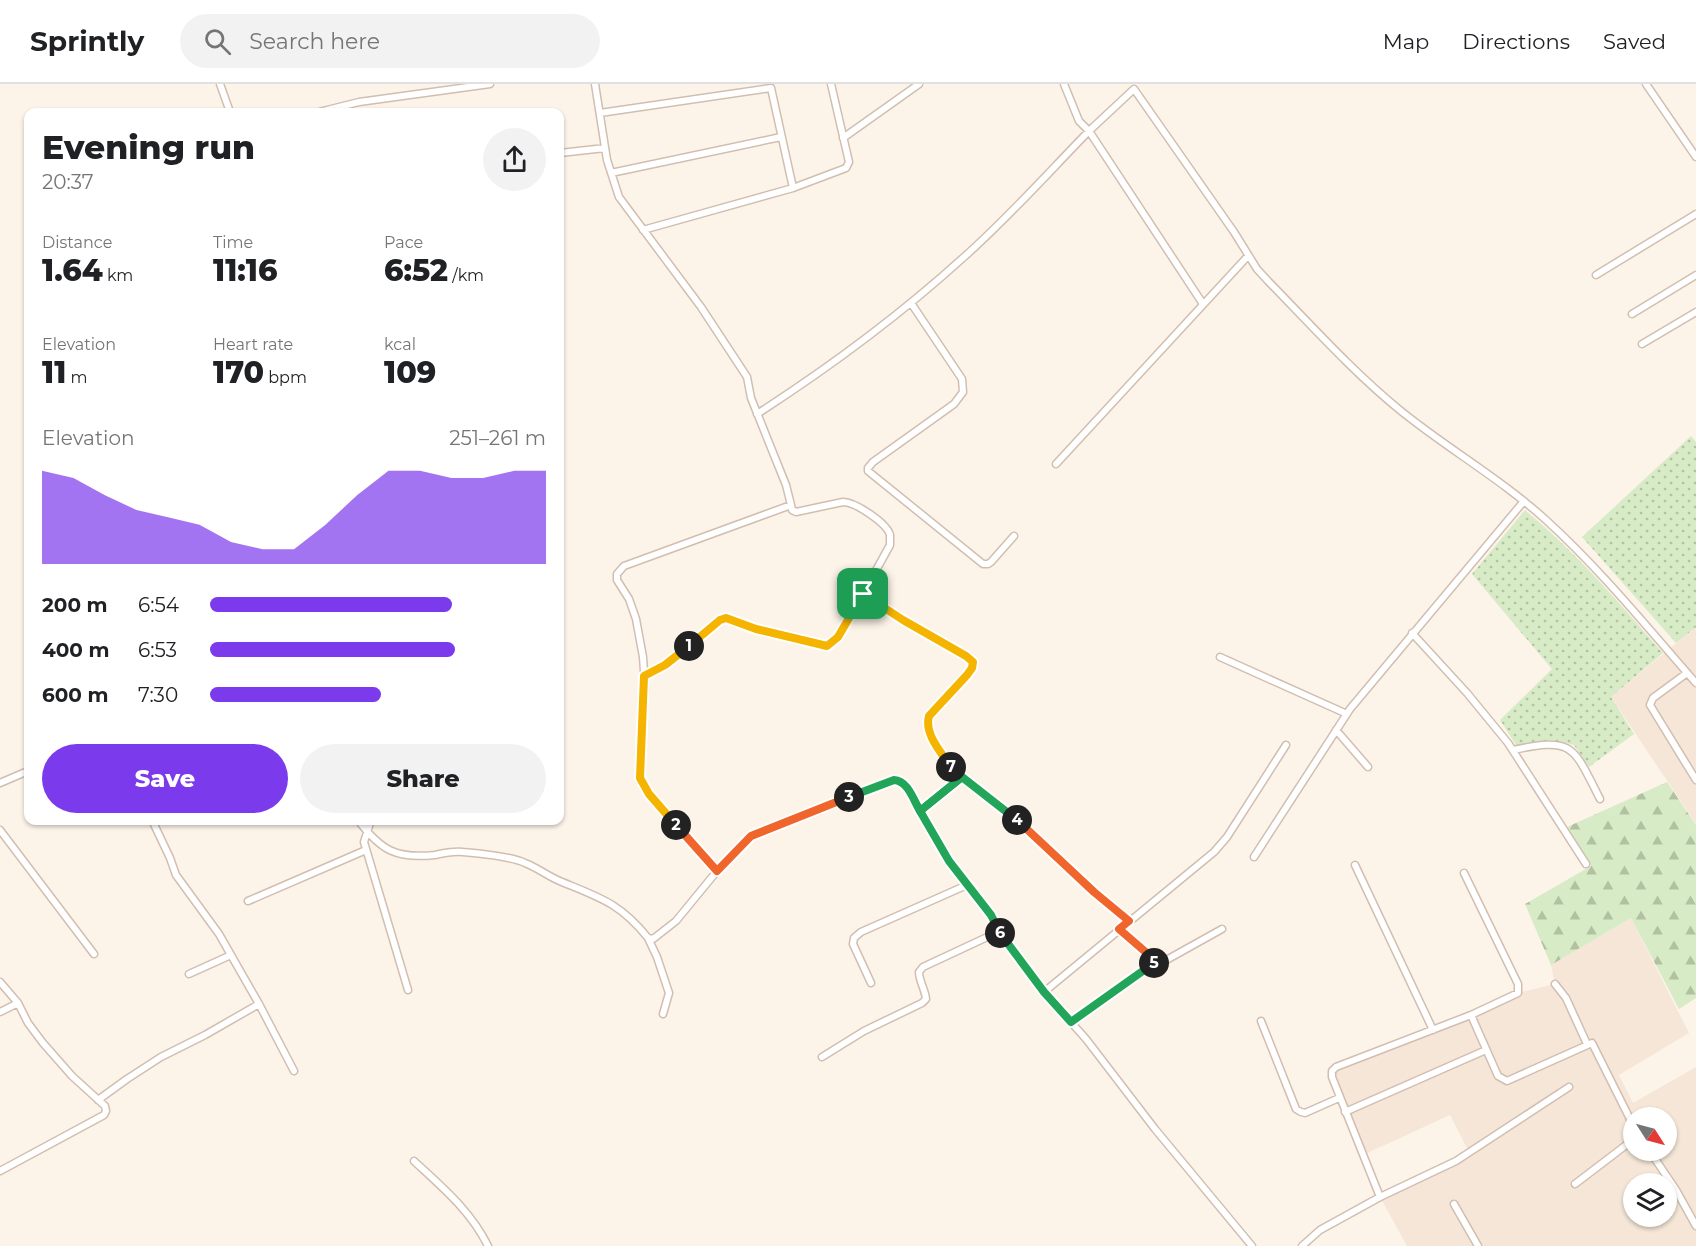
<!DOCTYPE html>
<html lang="en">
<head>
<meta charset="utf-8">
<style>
  :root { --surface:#fff; --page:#f2f2f2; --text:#202124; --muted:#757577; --line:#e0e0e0; --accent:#7c3aed }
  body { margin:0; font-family:Montserrat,sans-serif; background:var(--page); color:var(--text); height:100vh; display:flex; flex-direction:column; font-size:22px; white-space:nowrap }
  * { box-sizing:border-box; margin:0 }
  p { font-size:20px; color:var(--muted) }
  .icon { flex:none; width:33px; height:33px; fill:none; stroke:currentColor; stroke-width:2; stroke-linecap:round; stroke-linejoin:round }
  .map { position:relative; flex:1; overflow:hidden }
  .panel { position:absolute; left:24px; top:24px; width:540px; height:717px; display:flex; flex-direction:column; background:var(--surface); border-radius:12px; box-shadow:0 2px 4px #0004 }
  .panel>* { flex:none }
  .needle { width:39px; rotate:126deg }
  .fabs { position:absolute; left:1623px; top:1023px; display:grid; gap:12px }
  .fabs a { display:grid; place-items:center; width:54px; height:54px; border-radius:50%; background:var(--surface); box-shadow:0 2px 4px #0004; font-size:30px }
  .pin { position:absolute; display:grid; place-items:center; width:51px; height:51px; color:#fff; margin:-26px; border-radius:12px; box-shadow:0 3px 9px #0006 }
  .km { position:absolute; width:30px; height:30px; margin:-15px; border-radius:50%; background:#222; color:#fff; font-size:16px; line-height:30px; text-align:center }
  .round { display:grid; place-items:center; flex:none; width:63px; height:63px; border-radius:32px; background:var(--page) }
  .overview { display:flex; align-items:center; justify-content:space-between; height:102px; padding:0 18px }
  h1 { font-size:33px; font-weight:800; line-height:45px }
  .metrics { display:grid; grid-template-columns:repeat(3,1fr); gap:9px; height:102px; padding:6px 18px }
  .metrics div { display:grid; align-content:center }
  .metrics b { font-size:30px; font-weight:800 }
  .metrics small { font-size:16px; font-weight:400 }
  .metrics p { font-size:16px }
  .chart { height:168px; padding:12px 18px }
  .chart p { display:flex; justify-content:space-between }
  .chart svg { width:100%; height:108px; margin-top:6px; fill:var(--accent); opacity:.7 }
  .cta { display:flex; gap:12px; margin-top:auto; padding:12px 18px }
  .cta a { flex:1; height:69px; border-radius:36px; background:var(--accent); color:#fff; font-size:24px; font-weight:800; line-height:69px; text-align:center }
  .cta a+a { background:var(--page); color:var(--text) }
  ul { padding:0 18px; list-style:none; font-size:20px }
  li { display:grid; grid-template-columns:96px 72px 1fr; align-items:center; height:45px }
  li i { height:15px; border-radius:8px; background:var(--accent) }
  header { display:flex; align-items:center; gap:36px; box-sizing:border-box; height:84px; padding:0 30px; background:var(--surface); border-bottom:2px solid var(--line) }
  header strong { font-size:28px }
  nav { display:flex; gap:33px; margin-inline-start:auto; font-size:21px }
  .search { width:420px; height:54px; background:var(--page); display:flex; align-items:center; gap:15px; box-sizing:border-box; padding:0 21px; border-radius:33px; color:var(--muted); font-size:22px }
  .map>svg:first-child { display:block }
</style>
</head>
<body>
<header>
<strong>Sprintly</strong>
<div class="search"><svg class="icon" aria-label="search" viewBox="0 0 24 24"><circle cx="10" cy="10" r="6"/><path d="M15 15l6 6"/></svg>Search here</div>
<nav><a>Map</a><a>Directions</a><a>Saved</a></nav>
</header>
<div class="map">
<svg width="1696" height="1162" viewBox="0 0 1696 1162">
  <defs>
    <pattern id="grass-dots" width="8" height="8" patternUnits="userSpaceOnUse" patternTransform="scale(1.5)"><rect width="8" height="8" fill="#d7ebc6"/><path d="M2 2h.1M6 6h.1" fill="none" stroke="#b3c1a3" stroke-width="1.8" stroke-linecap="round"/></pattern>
    <pattern id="forest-firs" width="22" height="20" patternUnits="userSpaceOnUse" patternTransform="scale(1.5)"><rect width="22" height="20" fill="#d7ebc6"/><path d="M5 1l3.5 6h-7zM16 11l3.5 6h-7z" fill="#b3c1a3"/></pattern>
  </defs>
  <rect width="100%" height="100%" fill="#fdf4e9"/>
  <path fill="#f5e6d7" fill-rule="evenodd" d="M1696 543V740L1611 613Z
    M1631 834 1689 949 1619 991 1633 1019 1696 983V1162H1407L1380 1113 1436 1090 1469 1068 1450 1031 1363 1071 1332 987 1518 909 1555 900 1551 881ZM1634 1034H1666V1066H1634ZM1634 1100H1666V1132H1634Z"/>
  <path fill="url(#grass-dots)" d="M1691 352 1696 358V543L1676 559 1582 453Z
    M1525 426C1576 468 1619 519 1663 569L1611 613 1634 650 1589 683 1574 661 1552 656 1516 661 1500 636 1552 585 1472 490Z"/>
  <path fill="url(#forest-firs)" d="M1667 698 1696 741V914L1679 925 1631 834 1551 881 1525 820 1591 782 1567 743Z"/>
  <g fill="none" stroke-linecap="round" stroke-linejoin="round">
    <defs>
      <path id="minor" d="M220 0 230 28
        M595 0 607 76 619 113 701 223 747 293 751 314 786 401 791 421 624 482 617 490V496L629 515 636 535 643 573 645 602 640 694 649 710 717 787
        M1064 0 1079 37 1089 47 1134 5 1234 148 1257 185 1268 197C1311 241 1353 288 1401 327 1448 365 1501 395 1546 436 1601 486 1647 543 1696 599
        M1646 0 1696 73
        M319 28 359 18 490 0
        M600 29 771 4 793 104
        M843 54 919 0
        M560 69 605 64
        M611 89 781 53
        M643 146 793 104 846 84 849 78 831 0
        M1596 191 1696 130
        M911 219 962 295 963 308 954 320 873 378 868 384V387L983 480H988L991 478 1014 452
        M1632 230 1696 191
        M1642 260 1696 228
        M757 330C830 283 900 231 964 173 1008 134 1048 89 1089 47L1203 220
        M1056 380 1248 172
        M791 421 792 426 796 428 843 418C855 418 887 439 890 451 890 453 890 458 890 461L863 510 903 536 966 572 973 578 972 584 967 591 929 632 927 641 930 651 951 684 1018 737 1093 808 1129 837
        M1412 549 1467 609 1508 659 1586 780
        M1220 573 1347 630
        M1687 589 1653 614 1650 621 1696 696
        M644 592 665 581 720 536 726 534 756 545 827 562 839 553 863 510
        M1336 646 1368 683
        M1513 666C1574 653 1573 662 1600 715
        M0 699 28 687
        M920 727 962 693
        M152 736 170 774 176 791 219 850 259 920 294 987
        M358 736C381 767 397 775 435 771 444 769 454 767 463 768 478 769 513 773 525 779 538 784 549 793 562 798 601 814 621 820 648 854L653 855 676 837 717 787 751 752 894 696 900 697 905 701 949 777 991 831 998 848 1044 908 1086 955 1155 1045 1252 1162
        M371 736 364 758 408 906
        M0 746 94 870
        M1254 773 1350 625 1524 417
        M1355 781 1433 946
        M248 817 366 766
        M648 854 657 873 669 909 663 930
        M1156 877 1161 879 1222 845
        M189 890 231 871
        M0 898 18 919 28 939 43 959 72 992 105 1022 106 1027 104 1031 0 1087
        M871 899 853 860 854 854 861 848 967 801
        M1555 900 1566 914 1587 960
        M1044 908 1214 768 1227 753 1286 661
        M0 928 18 919
        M1471 931 1498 992 1507 997 1592 959 1634 1043
        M1261 937 1296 1025 1301 1028 1305 1029 1339 1014
        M1071 938 1156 877 1119 845
        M822 973 864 947 922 919 926 915C925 905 919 897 919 888L923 883 998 848
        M98 1016 127 995 161 973 205 951 259 920
        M1345 1028 1486 966
        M1649 1066 1676 1106 1696 1142
        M414 1077C442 1103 471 1127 488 1162
        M1575 1100 1634 1055
        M1380 1113 1456 1077 1569 1003
        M1454 1120 1478 1162
        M1302 1162 1320 1146 1380 1113 1332 993V987L1336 983 1471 931 1518 909V900L1464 789"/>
    </defs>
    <use href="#minor" stroke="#d2beb0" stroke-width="9"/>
    <use href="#minor" stroke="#fff" stroke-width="6"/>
  </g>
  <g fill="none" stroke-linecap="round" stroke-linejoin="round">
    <defs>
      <path id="split-1" d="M689 562 720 536 726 534 756 545 827 562 838 553 863 510"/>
      <path id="split-2" d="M676 741 649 710 640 694 644 592 665 581 689 562"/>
      <path id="split-3" d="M676 741 717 787 751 752 849 713"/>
      <path id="split-4" d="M849 713 894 696C908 697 913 715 920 727L962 693 1017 736"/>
      <path id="split-5" d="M1017 736 1094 808 1129 837 1119 845 1156 877 1154 879"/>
      <path id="split-6" d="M1000 849 1044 908 1071 938 1154 879"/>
      <path id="split-7" d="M951 683 962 693 920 727 949 777 991 831 1000 849"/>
      <path id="split-8" d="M863 510 903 536 966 572 973 578 972 584 967 591 929 632C924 650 941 668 951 683"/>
    </defs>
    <use href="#split-1" stroke="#fff" stroke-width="12"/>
    <use href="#split-2" stroke="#fff" stroke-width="12"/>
    <use href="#split-3" stroke="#fff" stroke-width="12"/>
    <use href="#split-4" stroke="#fff" stroke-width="12"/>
    <use href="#split-5" stroke="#fff" stroke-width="12"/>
    <use href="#split-6" stroke="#fff" stroke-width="12"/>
    <use href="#split-7" stroke="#fff" stroke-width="12"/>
    <use href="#split-8" stroke="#fff" stroke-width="12"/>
    <use href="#split-1" stroke="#f5b400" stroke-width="8"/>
    <use href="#split-2" stroke="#f5b400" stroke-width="8"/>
    <use href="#split-3" stroke="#f0652b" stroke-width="8"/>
    <use href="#split-4" stroke="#22a559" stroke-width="8"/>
    <use href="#split-5" stroke="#f0652b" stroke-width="8"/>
    <use href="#split-6" stroke="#22a559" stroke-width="8"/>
    <use href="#split-7" stroke="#22a559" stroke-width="8"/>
    <use href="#split-8" stroke="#f5b400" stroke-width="8"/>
  </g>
</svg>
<div class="fabs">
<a><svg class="needle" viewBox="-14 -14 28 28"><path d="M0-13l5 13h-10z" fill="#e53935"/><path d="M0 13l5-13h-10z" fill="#757577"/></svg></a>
<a><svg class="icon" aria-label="layers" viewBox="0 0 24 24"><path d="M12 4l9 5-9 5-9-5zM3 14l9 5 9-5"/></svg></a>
</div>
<div class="pin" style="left:863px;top:510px;background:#1e9e55"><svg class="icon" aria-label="arrive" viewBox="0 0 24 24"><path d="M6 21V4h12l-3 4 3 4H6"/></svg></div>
<b class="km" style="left:689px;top:562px">1</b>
<b class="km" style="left:676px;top:741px">2</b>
<b class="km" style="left:849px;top:713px">3</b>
<b class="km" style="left:1017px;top:736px">4</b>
<b class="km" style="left:1154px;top:879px">5</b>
<b class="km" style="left:1000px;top:849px">6</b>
<b class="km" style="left:951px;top:683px">7</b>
<section class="panel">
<div class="overview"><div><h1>Evening run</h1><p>20:37</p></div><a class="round"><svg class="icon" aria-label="share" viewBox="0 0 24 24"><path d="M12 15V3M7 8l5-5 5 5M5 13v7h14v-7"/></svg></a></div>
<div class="metrics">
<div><p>Distance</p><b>1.64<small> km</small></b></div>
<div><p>Time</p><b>11:16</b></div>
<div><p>Pace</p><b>6:52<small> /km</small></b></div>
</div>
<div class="metrics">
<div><p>Elevation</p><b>11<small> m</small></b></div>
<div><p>Heart rate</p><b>170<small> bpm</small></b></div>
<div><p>kcal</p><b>109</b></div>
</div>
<div class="chart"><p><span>Elevation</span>251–261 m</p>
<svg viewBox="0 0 160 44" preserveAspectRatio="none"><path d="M0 44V6L10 9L20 16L30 22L40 25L50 28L60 35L70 38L80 38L90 28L100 16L110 6L120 6L130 9L140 9L150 6L160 6V44z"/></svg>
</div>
<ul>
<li><b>200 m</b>6:54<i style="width:72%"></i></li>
<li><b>400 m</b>6:53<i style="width:73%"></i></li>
<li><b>600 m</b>7:30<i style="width:51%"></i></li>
</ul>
<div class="cta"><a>Save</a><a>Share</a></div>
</section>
</div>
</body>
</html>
